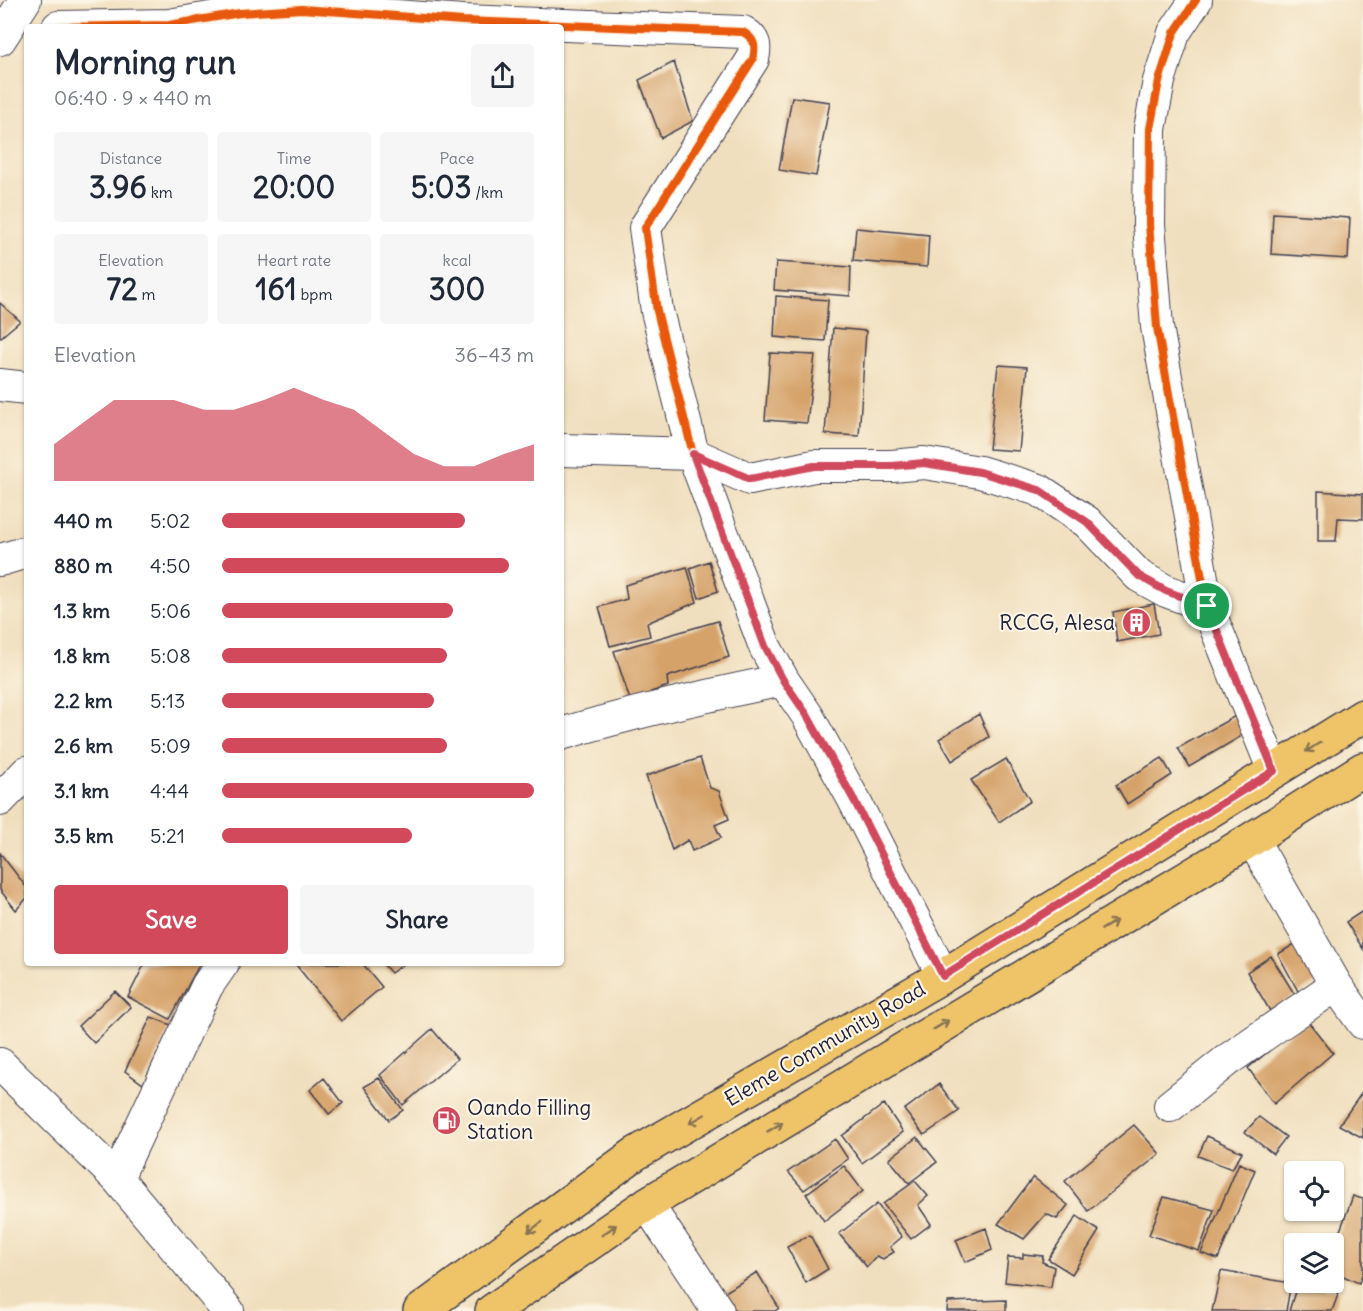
<!DOCTYPE html>
<html lang="en">
<head>
<meta charset="utf-8">
<style>
  :root { --surface:#fff; --page:#f6f6f7; --text:#1f2937; --muted:#747a83; --accent:#d1495b }
  body { margin:0; font-family:Delius,sans-serif; background:var(--page); color:var(--text); height:100vh; display:flex; flex-direction:column; font-size:22px; white-space:nowrap }
  * { box-sizing:border-box; margin:0 }
  p { font-size:20px; color:var(--muted) }
  .icon { flex:none; width:33px; height:33px; fill:none; stroke:currentColor; stroke-width:2; stroke-linecap:round; stroke-linejoin:round }
  .map { position:relative; flex:1; overflow:hidden }
  .side { position:absolute; left:24px; top:24px; width:540px; height:942px; display:flex; flex-direction:column; background:var(--surface); border-radius:6px; box-shadow:0 2px 4px #0004 }
  .side>* { flex:none }
  .controls { position:absolute; left:1284px; top:1161px; display:grid; gap:12px }
  .controls a { display:grid; place-items:center; width:60px; height:60px; border-radius:6px; background:var(--surface); box-shadow:0 2px 4px #0004; font-size:30px }
  .pin { position:absolute; display:grid; place-items:center; width:51px; height:51px; color:#fff; margin:-26px; border:3px solid #fff; border-radius:50%; box-shadow:0 2px 6px #0007 }
  .round { display:grid; place-items:center; flex:none; width:63px; height:63px; border-radius:6px; background:var(--page) }
  .summary { display:flex; align-items:center; justify-content:space-between; height:102px; padding:0 30px }
  h1 { font-size:33px; font-weight:700; line-height:45px }
  .figures { display:grid; grid-template-columns:repeat(3,1fr); gap:9px; height:102px; padding:6px 30px }
  .figures div { display:grid; align-content:center; border-radius:6px; background:var(--page); text-align:center }
  .figures b { font-size:30px; font-weight:700 }
  .figures small { font-size:16px; font-weight:400 }
  .figures p { font-size:16px }
  .chart { height:168px; padding:12px 30px }
  .chart p { display:flex; justify-content:space-between }
  .chart svg { width:100%; height:108px; margin-top:6px; fill:var(--accent); opacity:.7 }
  .cta { display:flex; gap:12px; margin-top:auto; padding:12px 30px }
  .cta a { flex:1; height:69px; border-radius:6px; background:var(--accent); color:#fff; font-size:24px; font-weight:700; line-height:69px; text-align:center }
  .cta a+a { background:var(--page); color:var(--text) }
  ul { padding:0 30px; list-style:none; font-size:20px }
  li { display:grid; grid-template-columns:96px 72px 1fr; align-items:center; height:45px }
  li i { height:15px; border-radius:8px; background:var(--accent) }
  .map>svg:first-child { display:block }
</style>
</head>
<body>
<div class="map">
<svg width="1363" height="1311" viewBox="0 0 1363 1311">
  <rect width="100%" height="100%" fill="#fcf5e5"/>
  <filter id="ink" filterUnits="userSpaceOnUse"><feTurbulence type="fractalNoise" baseFrequency=".0167" numOctaves="2"/><feDisplacementMap in="SourceGraphic" scale="12" xChannelSelector="R" yChannelSelector="G"/><feConvolveMatrix kernelMatrix="1 2 1 2 8 2 1 2 1" color-interpolation-filters="sRGB"/></filter>
  <filter id="wash" filterUnits="userSpaceOnUse"><feTurbulence type="fractalNoise" baseFrequency=".008" numOctaves="4" result="noise"/><feDisplacementMap in="SourceGraphic" scale="24" xChannelSelector="R" yChannelSelector="G"/><feGaussianBlur stdDeviation="1.35" result="paint"/><feColorMatrix in="noise" values="0 0 0 0 0 0 0 0 0 0 0 0 0 0 0 0 0 1.4 0 .05"/><feComposite in="paint" operator="in"/></filter>
  <g filter="url(#wash)">
    <rect width="100%" height="100%" fill="#f0dfbe"/>
    <g id="blocks">
      <path fill="#d5a269" d="M674 62 693 121 661 138 639 80Z
        M792 97 830 102 816 176 779 170Z
        M1273 213 1350 218 1348 259 1271 254Z
        M856 228 929 235 927 267 853 261Z
        M776 262 851 267 850 296 774 290Z
        M776 296 828 300 825 341 774 337Z
        M0 303 20 321 0 338Z
        M833 328 866 331 859 436 825 434Z
        M770 353 815 355 807 423 765 420Z
        M998 365 1027 367 1019 451 989 449Z
        M1318 491 1363 494V519L1338 518 1336 541H1318Z
        M709 561 718 591 699 598 690 568Z
        M687 567 697 602 647 623 650 636 610 646 599 607 627 599 625 585Z
        M1154 604 1159 634 1117 642 1113 612Z
        M718 621 729 657 667 677 668 686 651 692 652 696 645 698 643 695 630 700 614 651Z
        M979 714 989 737 952 761 939 739Z
        M1237 715 1245 734 1189 767 1178 748Z
        M700 758 710 788 719 791 729 819 715 825 721 838 692 851 688 840 672 850 646 776Z
        M1162 758 1172 775 1127 804 1116 785Z
        M1006 759 1030 801 999 822 971 780Z
        M0 853 27 888V898L16 910 0 890Z
        M1363 911V949L1346 922Z
        M1298 942 1318 980 1299 993 1278 954Z
        M1271 956 1295 995 1270 1011 1247 972Z
        M145 963H200L170 1019 128 997Z
        M300 963H362L382 987 341 1021 297 966Z
        M382 963H405L391 973Z
        M115 991 131 1007 94 1043 78 1026Z
        M151 1017 171 1025 143 1084 125 1071Z
        M1307 1020 1333 1053 1274 1104 1248 1068Z
        M432 1029 457 1059 403 1105 380 1075Z
        M324 1078 343 1103 329 1114 310 1090Z
        M379 1078 403 1110 389 1120 364 1087Z
        M939 1084 959 1111 924 1135 904 1110Z
        M1363 1091V1138L1339 1125Z
        M884 1104 903 1132 862 1163 842 1136Z
        M1259 1117 1286 1137 1273 1154 1245 1132Z
        M1134 1125 1160 1154 1088 1211 1065 1181Z
        M1207 1136 1242 1152 1232 1169 1198 1156Z
        M917 1137 937 1162 909 1183 889 1159Z
        M835 1139 848 1159 804 1190 788 1172Z
        M1239 1163 1255 1170 1218 1259 1201 1253Z
        M844 1166 863 1191 824 1221 806 1194Z
        M1033 1177 1068 1205 1057 1219 1046 1214 1024 1239 998 1224Z
        M915 1181 928 1196 918 1205 931 1224 911 1239 883 1204Z
        M1353 1196 1363 1199V1272L1359 1283 1334 1272V1247Z
        M1164 1197 1214 1210 1199 1251 1149 1235Z
        M877 1204 902 1237 890 1247 894 1252 883 1259 877 1256 867 1267 839 1234Z
        M1077 1216 1099 1231 1072 1274 1048 1259Z
        M986 1228 992 1250 965 1262 956 1240Z
        M810 1235 828 1269 806 1283 787 1247Z
        M1023 1254 1043 1256 1042 1262 1054 1267 1051 1287 1005 1282 1008 1257 1023 1258Z
        M1221 1271 1291 1283 1286 1311H1212Z
        M757 1272 779 1308 775 1311H729L719 1296Z
        M1298 1282 1339 1292 1332 1311H1289Z
        M1006 1300V1311H947L948 1302Z"/>
    </g>
  </g>
  <g filter="url(#ink)">
    <use href="#blocks" fill-opacity="0" stroke="#413e4f" stroke-width="1.5"/>
    <g fill="none" stroke-linecap="round" stroke-linejoin="round">
      <defs>
        <path id="street" d="M1196 0 1174 33 1159 81 1150 129 1149 224 1157 327 1207 606 1274 771
          M58 27 169 25 240 13 302 9 463 21 743 32C755 39 756 46 753 59L645 228 657 311 693 454 765 647 783 680 807 715 854 800 943 976
          M0 39 25 0
          M0 385 27 388
          M561 450 693 454 750 479 814 466H892L924 463 980 472 1039 490 1087 522 1139 576 1166 591 1207 606
          M0 560 27 552
          M561 734C635 712 708 695 783 680
          M0 800 27 772
          M1252 839 1336 985 1363 1023
          M0 1064 117 1178 228 1311
          M1170 1106 1226 1061 1336 985
          M117 1178 207 986 223 963
          M647 1204 718 1311"/>
        <path id="primary" d="M420 1311 635 1154 943 976 1363 716
          M492 1311 647 1204 1252 839 1363 769"/>
      </defs>
      <use href="#street" stroke="#413e4f" stroke-width="34"/>
      <use href="#primary" stroke="#413e4f" stroke-width="36"/>
      <use href="#street" stroke="#fff" stroke-width="32"/>
      <use href="#primary" stroke="#efc469" stroke-width="33"/>
      <defs>
        <path id="cycleway" d="M1196 0 1174 33 1159 81 1150 129 1149 224 1157 327 1207 606 1274 771
          M58 27 169 25 240 13 302 9 463 21 743 32C755 39 756 46 753 59L645 228 657 311 693 454 765 647 783 680 807 715 854 800 943 976"/>
      </defs>
      <use href="#cycleway" stroke="#fcf5e5" stroke-width="11"/>
      <use href="#cycleway" stroke="#e8590c" stroke-width="8"/>
    </g>
    <defs><path id="oneway-shaft" d="M-6 0H5M1.5-3L5.5 0L1.5 3" fill="none" stroke-width="1.6" stroke-linecap="round" stroke-linejoin="round" transform="scale(1.5)"/></defs>
    <g stroke="#887352">
      <use href="#oneway-shaft" transform="translate(1313 747) rotate(148)"/>
      <use href="#oneway-shaft" transform="translate(1109 925) rotate(-31)"/>
      <use href="#oneway-shaft" transform="translate(941 1025) rotate(-31)"/>
      <use href="#oneway-shaft" transform="translate(697 1119) rotate(150)"/>
      <use href="#oneway-shaft" transform="translate(775 1127) rotate(-31)"/>
      <use href="#oneway-shaft" transform="translate(535 1227) rotate(144)"/>
      <use href="#oneway-shaft" transform="translate(609 1230) rotate(-35)"/>
    </g>
  </g>
  <g fill="none" stroke-linecap="round" stroke-linejoin="round" filter="url(#ink)">
    <defs>
      <path id="route" d="M693 454 750 479 814 466H892L924 463 980 472 1039 490 1087 522 1139 576 1166 591 1207 606 1274 771 943 976 854 800 807 715 783 680 765 646Z"/>
    </defs>
    <use href="#route" stroke="#fff" stroke-width="12"/>
    <use href="#route" stroke="#d1495b" stroke-width="8"/>
  </g>
  <defs>
    <symbol id="building-disc" viewBox="-11 -11 22 22"><circle r="9.5" fill="#d1495b" stroke="#fcf5e5"/><path d="M-4-6H4V6H1V3H-1V6H-4ZM-2.5-4.3h1.7v1.8h-1.7ZM.8-4.3h1.7v1.8H.8ZM-2.5-1h1.7V.8h-1.7ZM.8-1h1.7V.8H.8Z" fill="#fff"/></symbol>
    <symbol id="fuel-disc" viewBox="-11 -11 22 22"><circle r="9.5" fill="#d1495b" stroke="#fcf5e5"/><path d="M-5.5-6h7V0h2V4h1.3V-2.5L3-4.5l.8-.8L6-3V5H2.5V1h-1V6h-7ZM-4.2-4.7v3.2H.2V-4.7Z" fill="#fff"/></symbol>
  </defs>
  <g fill-rule="evenodd">
    <use href="#building-disc" x="1120" y="606" width="33" height="33"/>
    <use href="#fuel-disc" x="430" y="1104" width="33" height="33"/>
  </g>
  <g text-anchor="middle" stroke-width="4.5" stroke-linejoin="round" paint-order="stroke">
    <g font-size="21" fill="#22223b" stroke="#fcf5e5" text-anchor="end">
      <text x="1115" y="630">RCCG, Alesa</text>
      <text x="467" y="1115" text-anchor="start">Oando Filling<tspan x="467" dy="24">Station</tspan></text>
    </g>
    <g font-size="21" fill="#22223b" stroke="#fcf5e5">
      <text transform="translate(825 1044) rotate(-30)" y="7">Eleme Community Road</text>
    </g>
  </g>
</svg>
<div class="controls">
<a><svg class="icon" aria-label="locate" viewBox="0 0 24 24"><circle cx="12" cy="12" r="6"/><path d="M12 2v4M12 18v4M2 12h4M18 12h4"/></svg></a>
<a><svg class="icon" aria-label="layers" viewBox="0 0 24 24"><path d="M12 4l9 5-9 5-9-5zM3 14l9 5 9-5"/></svg></a>
</div>
<div class="pin" style="left:1207px;top:606px;background:#1e9e55"><svg class="icon" aria-label="arrive" viewBox="0 0 24 24"><path d="M6 21V4h12l-3 4 3 4H6"/></svg></div>
<section class="side">
<div class="summary"><div><h1>Morning run</h1><p>06:40 · 9 × 440 m</p></div><a class="round"><svg class="icon" aria-label="share" viewBox="0 0 24 24"><path d="M12 15V3M7 8l5-5 5 5M5 13v7h14v-7"/></svg></a></div>
<div class="figures">
<div><p>Distance</p><b>3.96<small> km</small></b></div>
<div><p>Time</p><b>20:00</b></div>
<div><p>Pace</p><b>5:03<small> /km</small></b></div>
</div>
<div class="figures">
<div><p>Elevation</p><b>72<small> m</small></b></div>
<div><p>Heart rate</p><b>161<small> bpm</small></b></div>
<div><p>kcal</p><b>300</b></div>
</div>
<div class="chart"><p><span>Elevation</span>36–43 m</p>
<svg viewBox="0 0 160 44" preserveAspectRatio="none"><path d="M0 44V29L10 20L20 11L30 11L40 11L50 15L60 15L70 11L80 6L90 11L100 15L110 24L120 33L130 38L140 38L150 33L160 29V44z"/></svg>
</div>
<ul>
<li><b>440 m</b>5:02<i style="width:78%"></i></li>
<li><b>880 m</b>4:50<i style="width:92%"></i></li>
<li><b>1.3 km</b>5:06<i style="width:74%"></i></li>
<li><b>1.8 km</b>5:08<i style="width:72%"></i></li>
<li><b>2.2 km</b>5:13<i style="width:68%"></i></li>
<li><b>2.6 km</b>5:09<i style="width:72%"></i></li>
<li><b>3.1 km</b>4:44<i style="width:100%"></i></li>
<li><b>3.5 km</b>5:21<i style="width:61%"></i></li>
</ul>
<div class="cta"><a>Save</a><a>Share</a></div>
</section>
</div>
</body>
</html>
